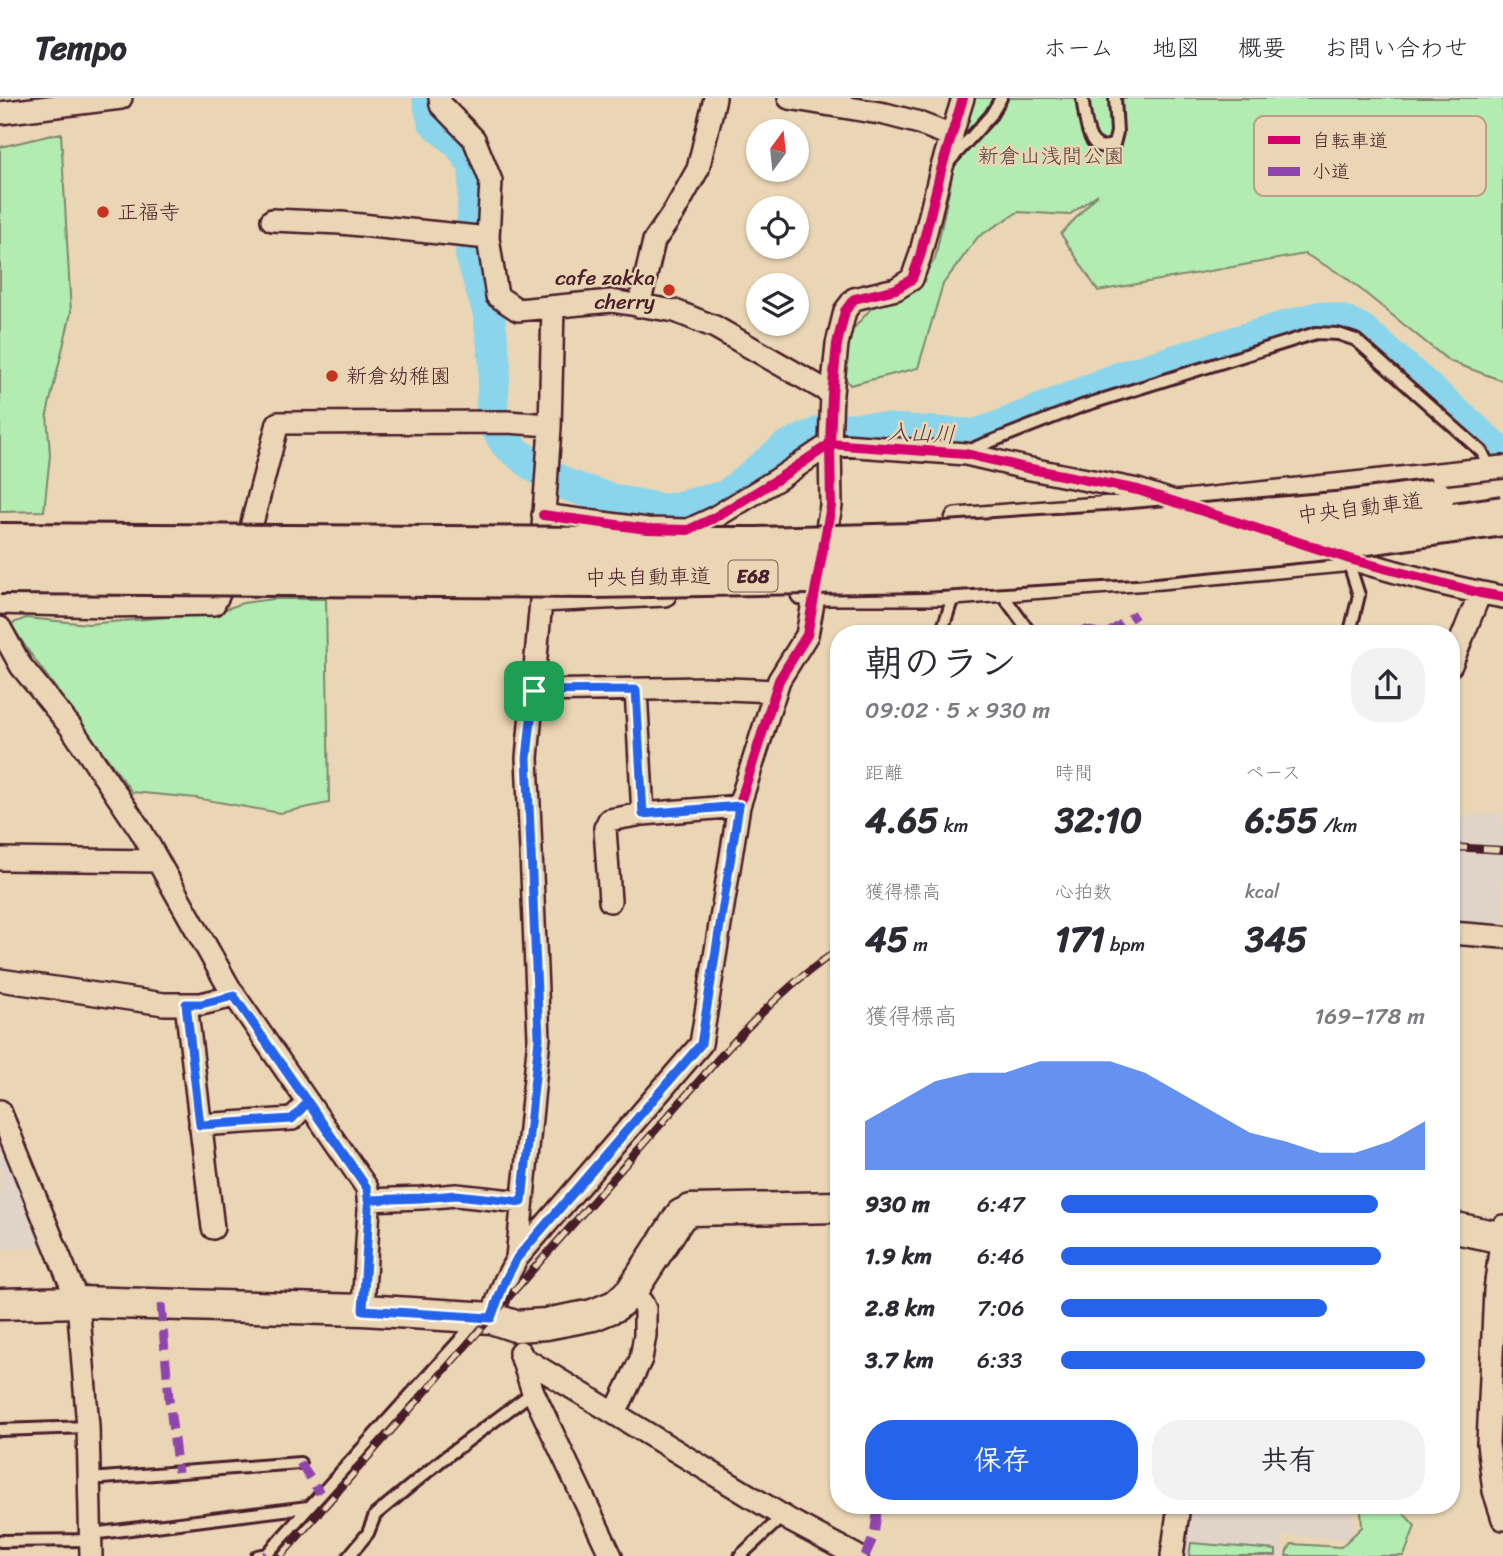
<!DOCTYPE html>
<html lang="ja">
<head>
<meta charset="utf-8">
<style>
  :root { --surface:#fff; --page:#f2f2f3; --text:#2b2b33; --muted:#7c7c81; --line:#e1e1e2; --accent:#2563eb }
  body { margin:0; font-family:Sriracha,"Klee One",sans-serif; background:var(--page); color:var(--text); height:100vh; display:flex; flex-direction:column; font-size:26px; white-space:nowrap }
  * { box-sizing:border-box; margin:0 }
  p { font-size:23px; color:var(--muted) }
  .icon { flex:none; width:38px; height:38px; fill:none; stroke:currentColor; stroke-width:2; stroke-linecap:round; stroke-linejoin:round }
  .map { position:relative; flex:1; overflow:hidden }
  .sheet { position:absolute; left:830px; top:527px; width:630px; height:889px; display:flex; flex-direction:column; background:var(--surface); border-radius:28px; box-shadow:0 2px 5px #0004 }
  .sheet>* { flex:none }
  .needle { width:46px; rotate:15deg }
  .buttons { position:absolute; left:746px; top:21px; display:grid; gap:14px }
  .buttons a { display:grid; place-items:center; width:63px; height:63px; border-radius:50%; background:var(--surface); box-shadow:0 2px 5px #0004; font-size:35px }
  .pin { position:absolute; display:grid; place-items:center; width:60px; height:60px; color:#fff; margin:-30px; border-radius:14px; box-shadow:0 4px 10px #0006 }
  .round { display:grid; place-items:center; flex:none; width:74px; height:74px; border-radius:28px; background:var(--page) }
  .summary { display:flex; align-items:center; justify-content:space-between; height:119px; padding:0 35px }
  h1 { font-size:38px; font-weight:700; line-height:52px }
  .metrics { display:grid; grid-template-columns:repeat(3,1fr); gap:10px; height:119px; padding:7px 35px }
  .metrics div { display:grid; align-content:center }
  .metrics b { font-size:35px; font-weight:700 }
  .metrics small { font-size:19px; font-weight:400 }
  .metrics p { font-size:19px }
  .chart { height:196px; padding:14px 35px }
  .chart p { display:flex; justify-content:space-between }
  .chart svg { width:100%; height:126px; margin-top:7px; fill:var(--accent); opacity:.7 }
  .button { display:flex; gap:14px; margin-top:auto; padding:14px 35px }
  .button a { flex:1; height:80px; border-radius:28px; background:var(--accent); color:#fff; font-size:28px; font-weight:700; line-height:80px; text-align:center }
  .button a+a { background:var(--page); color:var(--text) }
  ul { padding:0 35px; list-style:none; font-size:23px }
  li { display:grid; grid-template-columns:112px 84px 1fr; align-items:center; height:52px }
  li i { height:18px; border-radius:9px; background:var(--accent) }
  header { display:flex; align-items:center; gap:42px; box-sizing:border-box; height:98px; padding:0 35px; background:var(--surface); border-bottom:2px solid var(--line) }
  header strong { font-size:33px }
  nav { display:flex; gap:38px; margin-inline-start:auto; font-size:24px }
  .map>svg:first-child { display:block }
</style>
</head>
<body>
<header>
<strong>Tempo</strong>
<nav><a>ホーム</a><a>地図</a><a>概要</a><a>お問い合わせ</a></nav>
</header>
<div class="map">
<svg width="1503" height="1458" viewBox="0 0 1503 1458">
  <rect width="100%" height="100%" fill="#ead6b4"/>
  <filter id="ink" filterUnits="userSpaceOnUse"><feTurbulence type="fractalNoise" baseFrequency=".0143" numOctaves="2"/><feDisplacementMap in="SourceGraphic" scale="14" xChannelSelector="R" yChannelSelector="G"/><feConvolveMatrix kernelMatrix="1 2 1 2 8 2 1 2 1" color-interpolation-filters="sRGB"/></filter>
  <g filter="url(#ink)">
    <path fill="#e0d4c9" d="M1503 715V834L1451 829V719Z
      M0 1031 48 1149 0 1151Z
      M1187 1407H1355L1352 1442 1283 1437 1282 1458H1181Z"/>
    <path fill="#b2ecb1" stroke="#7e866e" stroke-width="2" d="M968 0H1503V283L1449 263 1344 178 1305 156 1098 193 1061 136 1098 96 1069 117 1018 114 978 139 943 186 918 270 850 287 840 273 853 231 874 207 914 191 935 161Z
      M61 35 71 215 47 316 50 357 44 413 0 414V49Z
      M273 501H326L329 705 280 715 196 700 132 694 27 551 11 526 26 520 88 526 215 515 243 505Z
      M1369 1407 1399 1410 1415 1428 1404 1458H1286L1287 1453 1292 1446 1341 1449 1362 1429 1361 1412Z
      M1191 1445 1276 1452V1458H1189Z"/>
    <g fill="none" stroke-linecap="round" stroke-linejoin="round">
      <path stroke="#8ad5eb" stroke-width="32" d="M428 0 433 23 460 47 475 69 471 157 489 216 495 267 491 320 505 345 535 369 567 387 617 403 666 412 726 398 786 349 828 331 867 330 975 337 1003 327 1121 279 1287 228 1320 219 1343 223 1361 231 1497 351 1503 362"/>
      <defs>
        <path id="lane" d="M1082 0C1086 19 1085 59 1114 46L1117 34 1115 0
          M948 65 991 17 1001 0
          M968 354 977 349 1082 308 1316 235 1338 236 1356 242 1482 354 1490 370
          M1348 463 1359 497 1351 530
          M1000 493 1031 536
          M941 536 954 496
          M0 1332 88 1329
          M89 1381 300 1365
          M91 1436 308 1409
          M0 1443 91 1442
          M257 1458 267 1456 459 1243 475 1223
          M349 1458 368 1435 375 1417 443 1361 533 1294
          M740 1458 783 1418"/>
        <path id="street" d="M440 0 441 7 474 41 491 83 488 140 497 198 518 212 611 203 675 213 715 229 832 296
          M789 0 885 16 916 24 952 38
          M0 15 121 0
          M272 122 341 125 488 140
          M639 208 654 143 674 114 698 71 715 0
          M543 417 647 431 688 432 712 421 778 381 830 346 966 356 1026 370 1138 392 1212 416
          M956 421 1176 404 1503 369
          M251 429 278 325 507 324 550 327
          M543 430 550 330 553 209
          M1319 451C1379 470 1441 488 1503 499
          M802 496H954L1161 480 1342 463
          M541 503 665 497
          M0 505 105 508 214 506 231 471
          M0 530 21 568 70 628 141 733 230 891 367 1090 369 1110 363 1212
          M1451 567 1480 495
          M636 592 643 716
          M534 593 705 590 775 593
          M0 761 158 763
          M610 803 605 730 609 722 643 716 739 708
          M1451 835 1503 839
          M0 882 164 906H201L234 898
          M186 906 213 1130
          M0 1013 78 1204 88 1329 91 1458
          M200 1027 292 1021 308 1004
          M368 1102 421 1100 456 1097 522 1104
          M1503 1128 1495 1192 1488 1345 1494 1393 1503 1421
          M517 1160 539 940 527 660 541 503 542 473
          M491 1220 505 1183 517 1160 701 946 739 708 779 582 807 537 831 408 830 346 832 296 837 246 845 213 854 201 896 191 912 181 920 158 941 72 963 0
          M520 1254 533 1294 611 1458
          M520 1258 791 1423 857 1458
          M615 1315 641 1261 645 1237V1211L642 1205 631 1194
          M1172 1458 1179 1407"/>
        <path id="secondary" d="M1451 1129 1503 1140
          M0 1206 78 1204 363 1212 491 1220 515 1228 546 1226 593 1217 615 1208 631 1194 681 1117 691 1112 838 1109"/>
      </defs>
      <use href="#lane" stroke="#4a1f2b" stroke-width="16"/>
      <use href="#street" stroke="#4a1f2b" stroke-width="26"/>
      <use href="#secondary" stroke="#4a1f2b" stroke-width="35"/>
      <use href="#lane" stroke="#ead6b4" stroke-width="10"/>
      <use href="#street" stroke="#ead6b4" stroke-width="21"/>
      <use href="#secondary" stroke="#ead6b4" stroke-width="30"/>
      <defs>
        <path id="rail" d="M1451 749 1503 752
          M281 1458 719 960C755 920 793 882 838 852"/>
      </defs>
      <use href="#rail" stroke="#4a1f2b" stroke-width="8"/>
      <use href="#rail" stroke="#ead6b4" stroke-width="5" stroke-dasharray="16" stroke-linecap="butt"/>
      <defs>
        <path id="highway-bridge" d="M0 445 593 449H757L913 445 1121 432 1336 414 1434 401
          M0 476 594 480 923 474 1134 461 1346 440 1503 418"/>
      </defs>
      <use href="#highway-bridge" stroke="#4a1f2b" stroke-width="44" stroke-linecap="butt"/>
      <use href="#highway-bridge" stroke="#ead6b4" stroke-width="38"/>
      <path stroke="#8e44ad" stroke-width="9" stroke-dasharray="18 9" stroke-linecap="butt" d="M1083 536 1086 532 1102 536
        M1107 536 1136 516
        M161 1206 169 1301 178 1374
        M300 1365 320 1395
        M265 1458 267 1456
        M865 1458 874 1438 878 1407"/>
      <defs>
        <path id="cycleway" d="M543 417 647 431 688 432 712 421 778 381 830 346 966 356 1026 370 1138 392 1353 462 1480 495 1503 499
          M491 1220 505 1183 517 1160 701 946 739 708 779 582 807 537 831 408 830 346 832 296 837 246 845 213 854 201 896 191 912 181 920 158 941 72 963 0"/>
      </defs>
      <use href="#cycleway" stroke="#ead6b4" stroke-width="15"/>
      <use href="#cycleway" stroke="#d6006c" stroke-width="10"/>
    </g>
  </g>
  <g fill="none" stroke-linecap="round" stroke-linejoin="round" filter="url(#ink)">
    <defs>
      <path id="route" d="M534 593 527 660 539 940 522 1104 456 1097 421 1100 368 1102 367 1090 234 898 201 906H186L200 1027 292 1021 308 1004 367 1090 369 1110 363 1212 491 1220 505 1183 517 1160 701 946 739 708 643 716 636 592 534 593"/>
    </defs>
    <use href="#route" stroke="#fff" stroke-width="14"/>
    <use href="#route" stroke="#2563eb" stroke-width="9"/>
  </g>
  <g fill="#c8321e" stroke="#ead6b4" stroke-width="2.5">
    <circle cx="103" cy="114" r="7"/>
    <circle cx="669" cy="192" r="7"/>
    <circle cx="332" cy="278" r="7"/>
  </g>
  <g text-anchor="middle" stroke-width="5" stroke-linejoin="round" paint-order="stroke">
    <rect fill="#ead6b4" stroke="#7a5654" stroke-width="2" x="728.5" y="462.5" width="49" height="31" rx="5"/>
    <g font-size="19" font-weight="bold" fill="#4a1f2b">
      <text x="753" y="485">E68</text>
    </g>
    <g font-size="21" fill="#5a3e3f" stroke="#ead6b4">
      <text x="1051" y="65">新倉山浅間公園</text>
    </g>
    <g font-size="21" fill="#4a1f2b" stroke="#ead6b4" text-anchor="start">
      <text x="117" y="121">正福寺</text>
      <text x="655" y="187" text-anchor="end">cafe zakka<tspan x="655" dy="24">cherry</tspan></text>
      <text x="346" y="285">新倉幼稚園</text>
    </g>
    <g font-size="21" fill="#4a1f2b" stroke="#ead6b4">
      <text transform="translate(1360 410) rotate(-7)" y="7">中央自動車道</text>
      <text transform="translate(648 479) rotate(-1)" y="7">中央自動車道</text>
    </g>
    <g font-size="23" font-style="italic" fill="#543a48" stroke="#ead6b4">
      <text transform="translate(921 335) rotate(2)" y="8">入山川</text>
    </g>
  </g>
  <rect x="1254" y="18" width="232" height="80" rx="10" fill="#ead6b4" stroke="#ba9f8b" stroke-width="2"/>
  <rect x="1268" y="38" width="32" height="8" fill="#d6006c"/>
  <rect x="1268" y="69" width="32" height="9" fill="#8e44ad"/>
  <g font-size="19" fill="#4a1f2b">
    <text x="1312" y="49">自転車道</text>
    <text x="1312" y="80">小道</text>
  </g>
</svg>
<div class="buttons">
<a><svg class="needle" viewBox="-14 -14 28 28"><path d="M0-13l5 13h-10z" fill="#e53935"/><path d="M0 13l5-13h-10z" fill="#7c7c81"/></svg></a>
<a><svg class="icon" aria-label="locate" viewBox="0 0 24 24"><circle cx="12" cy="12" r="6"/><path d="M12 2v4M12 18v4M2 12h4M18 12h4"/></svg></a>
<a><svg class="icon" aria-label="layers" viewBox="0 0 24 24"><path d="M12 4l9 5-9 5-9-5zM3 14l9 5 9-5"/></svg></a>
</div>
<div class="pin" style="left:534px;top:593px;background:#1e9e55"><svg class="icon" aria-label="arrive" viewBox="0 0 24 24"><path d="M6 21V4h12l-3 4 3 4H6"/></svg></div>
<section class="sheet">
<div class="summary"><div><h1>朝のラン</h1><p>09:02 · 5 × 930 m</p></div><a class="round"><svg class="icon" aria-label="share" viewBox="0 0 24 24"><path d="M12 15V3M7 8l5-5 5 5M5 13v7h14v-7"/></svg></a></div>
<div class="metrics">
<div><p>距離</p><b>4.65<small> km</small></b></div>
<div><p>時間</p><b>32:10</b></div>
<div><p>ペース</p><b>6:55<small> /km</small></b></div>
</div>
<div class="metrics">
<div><p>獲得標高</p><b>45<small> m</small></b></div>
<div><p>心拍数</p><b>171<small> bpm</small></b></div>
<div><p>kcal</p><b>345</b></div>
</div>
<div class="chart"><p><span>獲得標高</span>169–178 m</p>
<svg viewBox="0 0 160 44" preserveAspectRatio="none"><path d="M0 44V27L10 20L20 13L30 10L40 10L50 6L60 6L70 6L80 10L90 17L100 24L110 31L120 34L130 38L140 38L150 34L160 27V44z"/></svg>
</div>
<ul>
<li><b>930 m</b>6:47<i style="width:87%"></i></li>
<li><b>1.9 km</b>6:46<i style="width:88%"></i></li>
<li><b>2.8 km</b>7:06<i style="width:73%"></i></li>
<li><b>3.7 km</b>6:33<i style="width:100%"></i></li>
</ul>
<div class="button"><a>保存</a><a>共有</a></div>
</section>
</div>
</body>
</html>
